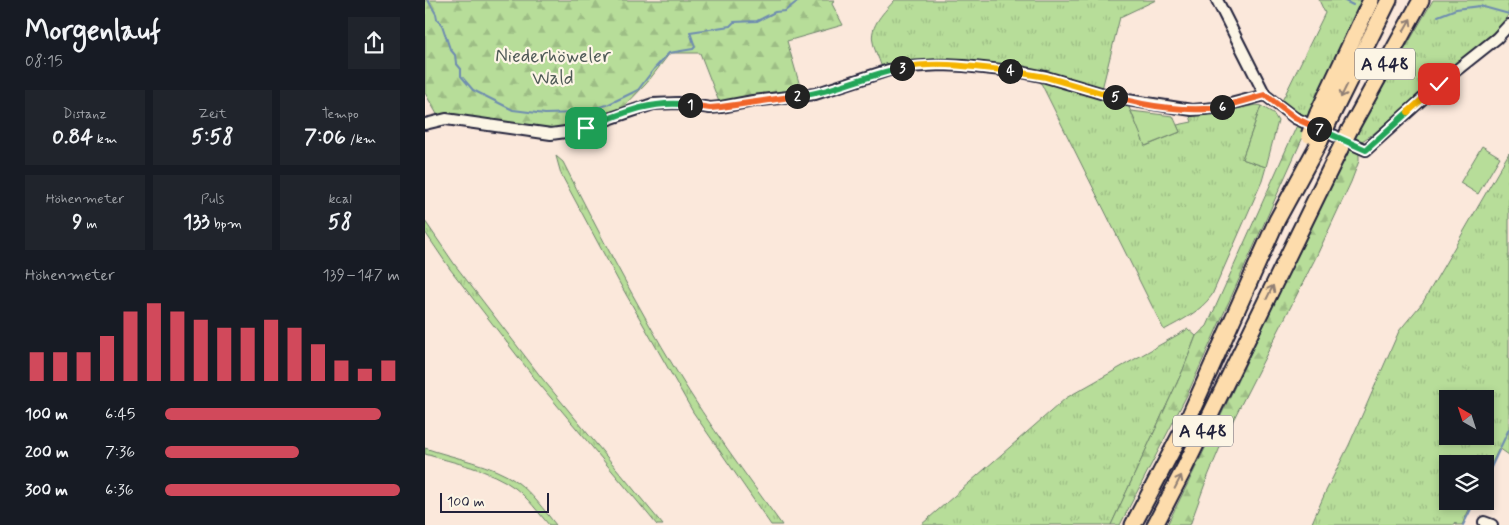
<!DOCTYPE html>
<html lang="de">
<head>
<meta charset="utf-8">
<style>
  :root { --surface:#171b24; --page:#20242c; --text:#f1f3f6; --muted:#9ea1a6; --accent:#d1495b }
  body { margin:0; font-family:Mynerve,sans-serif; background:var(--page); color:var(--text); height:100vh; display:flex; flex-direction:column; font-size:19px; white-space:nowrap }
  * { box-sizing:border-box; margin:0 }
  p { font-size:16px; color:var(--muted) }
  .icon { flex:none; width:28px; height:28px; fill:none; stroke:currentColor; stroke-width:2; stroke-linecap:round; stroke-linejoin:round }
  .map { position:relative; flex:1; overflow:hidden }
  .details { display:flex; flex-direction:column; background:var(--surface); width:425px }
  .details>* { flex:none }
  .needle { width:32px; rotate:321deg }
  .fabs { position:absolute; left:1014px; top:390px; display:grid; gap:10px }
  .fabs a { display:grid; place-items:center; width:55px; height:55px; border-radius:0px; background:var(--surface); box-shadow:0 2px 8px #0003; font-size:25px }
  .scale { position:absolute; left:15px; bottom:12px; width:109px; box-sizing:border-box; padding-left:5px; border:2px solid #22223b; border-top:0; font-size:14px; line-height:18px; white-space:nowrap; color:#22223b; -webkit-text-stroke:4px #fcf5e5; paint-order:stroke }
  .pin { position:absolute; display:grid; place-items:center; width:42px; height:42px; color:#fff; margin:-21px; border-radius:10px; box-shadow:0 2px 8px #0006 }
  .km { position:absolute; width:25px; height:25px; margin:-12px; border-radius:50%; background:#222; color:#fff; font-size:14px; line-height:25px; text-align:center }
  .round { display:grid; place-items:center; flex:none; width:52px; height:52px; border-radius:0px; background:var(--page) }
  .head { display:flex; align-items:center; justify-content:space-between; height:85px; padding:0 25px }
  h1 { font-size:28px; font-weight:700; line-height:38px }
  .metrics { display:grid; grid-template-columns:repeat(3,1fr); gap:8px; height:85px; padding:5px 25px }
  .metrics div { display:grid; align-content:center; border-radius:0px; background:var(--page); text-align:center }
  .metrics b { font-size:21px; font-weight:700 }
  .metrics small { font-size:14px; font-weight:400 }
  .metrics p { font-size:14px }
  .chart { height:140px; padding:10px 25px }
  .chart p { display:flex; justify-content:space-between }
  .chart svg { width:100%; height:90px; margin-top:5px; stroke:var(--accent); stroke-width:6 }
  ul { padding:0 25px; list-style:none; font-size:16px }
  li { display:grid; grid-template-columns:80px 60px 1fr; align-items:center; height:38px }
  li i { height:12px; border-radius:6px; background:var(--accent) }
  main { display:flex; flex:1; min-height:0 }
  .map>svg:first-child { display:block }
</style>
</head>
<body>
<main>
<section class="details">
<div class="head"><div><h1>Morgenlauf</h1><p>08:15</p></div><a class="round"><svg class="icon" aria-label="share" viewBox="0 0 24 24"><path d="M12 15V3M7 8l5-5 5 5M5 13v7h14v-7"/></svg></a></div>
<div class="metrics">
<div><p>Distanz</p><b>0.84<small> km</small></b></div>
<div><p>Zeit</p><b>5:58</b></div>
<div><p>Tempo</p><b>7:06<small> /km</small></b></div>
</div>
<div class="metrics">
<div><p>Höhenmeter</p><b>9<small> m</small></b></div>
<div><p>Puls</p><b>133<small> bpm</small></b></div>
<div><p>kcal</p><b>58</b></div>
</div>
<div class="chart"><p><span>Höhenmeter</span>139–147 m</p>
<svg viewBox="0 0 160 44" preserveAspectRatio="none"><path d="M5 44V30M15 44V30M25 44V30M35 44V22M45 44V10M55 44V6M65 44V10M75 44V14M85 44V18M95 44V18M105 44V14M115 44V18M125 44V26M135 44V34M145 44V38M155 44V34"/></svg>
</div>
<ul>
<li><b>100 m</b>6:45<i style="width:92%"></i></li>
<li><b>200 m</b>7:36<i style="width:57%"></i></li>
<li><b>300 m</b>6:36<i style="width:100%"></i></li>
</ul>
</section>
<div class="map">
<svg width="1084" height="525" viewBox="0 0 1084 525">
  <defs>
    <pattern id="grass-tufts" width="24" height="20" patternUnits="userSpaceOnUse" patternTransform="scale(1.25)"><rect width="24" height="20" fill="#b7dd99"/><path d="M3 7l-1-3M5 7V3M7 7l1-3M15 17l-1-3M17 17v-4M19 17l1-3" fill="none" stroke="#9dbd85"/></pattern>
    <pattern id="forest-firs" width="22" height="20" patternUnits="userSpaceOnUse" patternTransform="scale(1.25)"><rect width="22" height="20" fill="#b7dd99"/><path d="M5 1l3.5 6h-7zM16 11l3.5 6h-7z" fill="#9dbd85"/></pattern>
  </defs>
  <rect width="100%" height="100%" fill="#fbe8db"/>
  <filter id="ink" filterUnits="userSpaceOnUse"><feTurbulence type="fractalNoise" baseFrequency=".02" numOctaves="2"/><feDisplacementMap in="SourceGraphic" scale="10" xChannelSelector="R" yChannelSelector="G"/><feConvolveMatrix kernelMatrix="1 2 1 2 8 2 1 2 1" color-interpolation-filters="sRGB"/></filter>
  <g filter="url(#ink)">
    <path fill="url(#grass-tufts)" stroke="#6c806a" fill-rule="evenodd" d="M470 0H731L695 17 677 89 618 72 460 67 456 65C454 58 449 50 448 42 444 26 460 11 470 0Z
      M894 0H940L883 118 856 103 900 13Z
      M1008 0H1084V15L1077 25 948 134 937 141 929 138Z
      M614 79 703 105 721 146 755 132 752 125 767 122 764 113H788L832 105 836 106 817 159 841 167 837 181 787 295C775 312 757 320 739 330Z
      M1084 153V455L1074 448 1060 478V464H1022V501H1048L1037 525H1031V523L1030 525H886L901 491 924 445 974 331 998 302ZM1022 399H1060V436H1022Z
      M131 156 138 162C174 233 211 304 252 372 284 425 321 475 357 525H346L268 412 194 282 136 174Z
      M0 221 30 265 116 377 238 525H232L223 514 111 380 25 269 0 232Z
      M763 329 771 336 758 370 686 525H496L641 398Z
      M0 448C28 458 67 464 92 482 107 493 119 510 131 525H124C113 512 103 498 90 488 65 469 29 463 0 454Z"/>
    <path fill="url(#forest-firs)" stroke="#6c806a" d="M0 0H409L407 4 418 25 362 41 377 93 296 107 275 53H245L221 84 189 117 148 131 13 120V116L0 93Z
      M873 123 882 128 762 395 695 525H686L758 370 771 336 782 326Z
      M926 146 934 154V161L926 182 892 255 798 440 781 481 765 525H742C804 403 860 278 920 154Z"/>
    <path fill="#b7dd99" stroke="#6c806a" d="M836 106 848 113 853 121 841 167 817 159Z
      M706 111 748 116 755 132 720 146Z
      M1057 146 1075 157 1053 194 1035 183Z"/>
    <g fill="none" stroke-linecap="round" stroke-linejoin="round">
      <path stroke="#6e8cb0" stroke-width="2" d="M3 0 11 14 12 19 17 25 25 49 30 55 31 63 36 69V76L48 90 88 110 120 114 152 113 182 105 213 90 229 69 244 53 268 49 270 47 265 32 305 26 309 22 332 21 350 12 360 11 374 0
        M918 0 928 5
        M1013 16 1031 9 1055 6 1084 14
        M1060 480 1084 429
        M1038 525 1050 501"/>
      <defs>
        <path id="minor" d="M792 0 840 95 870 118 941 150 1014 84 1072 38 1084 25
          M0 124 21 119 126 134 148 131 228 104 253 103 285 108 296 107 328 101 390 94 464 70 483 67 516 65 539 66 596 72 621 77 696 99 767 110 790 108 840 95
          M1059 522 1067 525"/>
        <path id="highway" d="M893 113 946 0
          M905 119 964 0
          M925 129 996 0
          M708 525 760 426 852 220 895 141
          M730 525 759 469 914 151"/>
      </defs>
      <use href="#minor" stroke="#22223b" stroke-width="14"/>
      <use href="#highway" stroke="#22223b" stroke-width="19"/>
      <use href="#minor" stroke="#fcf5e5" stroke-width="10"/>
      <use href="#highway" stroke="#fddcac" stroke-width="15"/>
      <defs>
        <path id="highway-bridge" d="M884 135 893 113
          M895 141 905 119
          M914 151 925 129"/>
      </defs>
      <use href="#highway-bridge" stroke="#22223b" stroke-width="19" stroke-linecap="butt"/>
      <use href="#highway-bridge" stroke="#fddcac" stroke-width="15"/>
    </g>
    <defs><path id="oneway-shaft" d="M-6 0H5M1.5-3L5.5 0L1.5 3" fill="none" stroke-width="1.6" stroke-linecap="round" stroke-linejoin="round" transform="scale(1.25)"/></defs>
    <g stroke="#907f74">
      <use href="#oneway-shaft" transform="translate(982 25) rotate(-60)"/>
      <use href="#oneway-shaft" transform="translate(919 91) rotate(116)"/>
      <use href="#oneway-shaft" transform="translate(845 292) rotate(-64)"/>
      <use href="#oneway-shaft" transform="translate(753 482) rotate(-63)"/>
    </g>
  </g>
  <g fill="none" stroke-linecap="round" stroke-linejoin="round" filter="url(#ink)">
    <defs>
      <path id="split-1" d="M161 128C195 114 228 99 265 105"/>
      <path id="split-2" d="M265 105 285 108 296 107 372 96"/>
      <path id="split-3" d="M372 96C409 92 441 75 477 68"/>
      <path id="split-4" d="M477 68C512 61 549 67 585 71"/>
      <path id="split-5" d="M585 71 621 77 690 97"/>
      <path id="split-6" d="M690 97C719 106 767 113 797 107"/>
      <path id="split-7" d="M797 107 840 95 870 118 894 129"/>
      <path id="split-8" d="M894 129 941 150 983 112"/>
      <path id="split-9" d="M983 112 1014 84"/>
    </defs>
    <use href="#split-1" stroke="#fff" stroke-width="10"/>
    <use href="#split-2" stroke="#fff" stroke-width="10"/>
    <use href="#split-3" stroke="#fff" stroke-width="10"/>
    <use href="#split-4" stroke="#fff" stroke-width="10"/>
    <use href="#split-5" stroke="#fff" stroke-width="10"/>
    <use href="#split-6" stroke="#fff" stroke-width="10"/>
    <use href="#split-7" stroke="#fff" stroke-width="10"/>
    <use href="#split-8" stroke="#fff" stroke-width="10"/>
    <use href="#split-9" stroke="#fff" stroke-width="10"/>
    <use href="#split-1" stroke="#22a559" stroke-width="6"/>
    <use href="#split-2" stroke="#f0652b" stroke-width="6"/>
    <use href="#split-3" stroke="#22a559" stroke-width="6"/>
    <use href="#split-4" stroke="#f5b400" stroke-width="6"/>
    <use href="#split-5" stroke="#f5b400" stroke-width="6"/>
    <use href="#split-6" stroke="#f0652b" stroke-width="6"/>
    <use href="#split-7" stroke="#f0652b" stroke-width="6"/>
    <use href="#split-8" stroke="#22a559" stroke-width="6"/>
    <use href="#split-9" stroke="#f5b400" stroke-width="6"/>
  </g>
  <g text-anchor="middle" stroke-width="4.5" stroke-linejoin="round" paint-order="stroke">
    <g fill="#fcf5e5" stroke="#63616e" stroke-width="1">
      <rect x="930" y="48.5" width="60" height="31" rx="4"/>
      <rect x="748" y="415.5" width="60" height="31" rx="4"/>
    </g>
    <g font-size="18" font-weight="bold" fill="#22223b">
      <text x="960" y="70">A 448</text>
      <text x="778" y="437">A 448</text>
    </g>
    <g font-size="19" fill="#4f5a57" stroke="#fcf5e5">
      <text x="128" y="62">Niederhöweler<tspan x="128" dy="22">Wald</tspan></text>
    </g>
  </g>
</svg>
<div class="fabs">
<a><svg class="needle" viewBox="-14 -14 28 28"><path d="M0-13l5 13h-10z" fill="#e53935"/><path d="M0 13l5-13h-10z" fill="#9ea1a6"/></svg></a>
<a><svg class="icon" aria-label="layers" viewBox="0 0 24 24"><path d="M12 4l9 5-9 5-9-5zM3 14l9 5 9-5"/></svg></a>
</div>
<div class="scale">100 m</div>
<div class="pin" style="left:161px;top:128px;background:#1e9e55"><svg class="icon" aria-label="arrive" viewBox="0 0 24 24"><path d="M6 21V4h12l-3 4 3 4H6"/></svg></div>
<div class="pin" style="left:1014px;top:84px;background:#d93025"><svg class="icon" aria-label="check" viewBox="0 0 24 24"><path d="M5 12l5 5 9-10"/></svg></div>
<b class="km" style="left:265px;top:105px">1</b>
<b class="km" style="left:372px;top:96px">2</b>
<b class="km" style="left:477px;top:68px">3</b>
<b class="km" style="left:585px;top:71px">4</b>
<b class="km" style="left:690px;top:97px">5</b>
<b class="km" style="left:797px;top:107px">6</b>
<b class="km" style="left:894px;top:129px">7</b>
</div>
</main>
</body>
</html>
